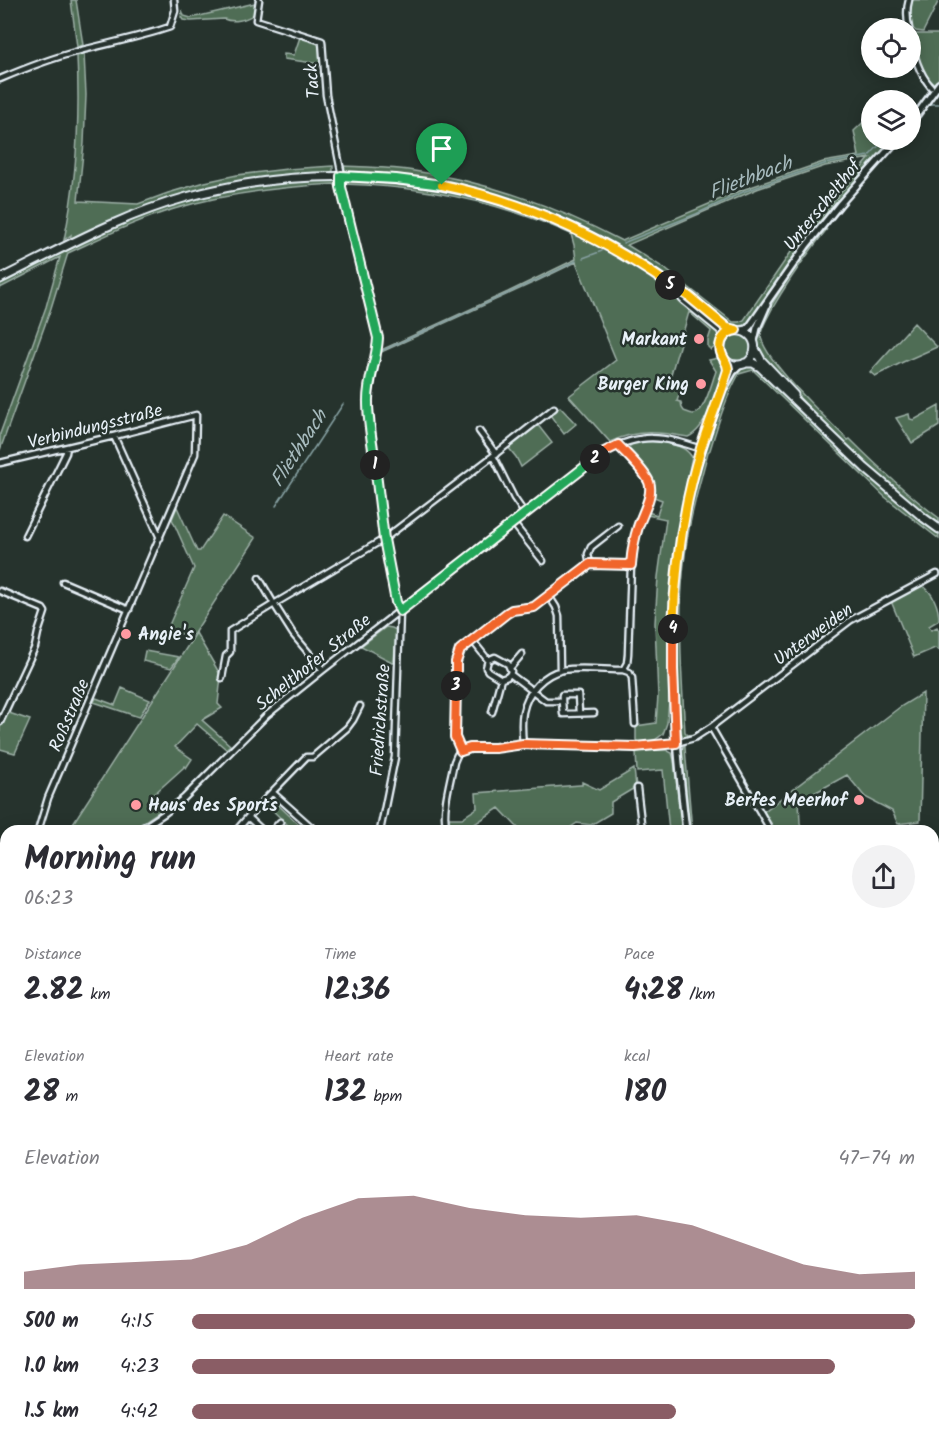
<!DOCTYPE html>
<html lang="en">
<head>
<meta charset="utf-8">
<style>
  :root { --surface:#fff; --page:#f2f2f3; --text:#2b2b33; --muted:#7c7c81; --accent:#8a5d65 }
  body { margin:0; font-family:Kalam,sans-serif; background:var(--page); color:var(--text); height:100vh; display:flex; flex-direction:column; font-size:22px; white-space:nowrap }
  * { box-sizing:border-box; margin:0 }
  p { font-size:20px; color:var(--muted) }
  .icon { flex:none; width:33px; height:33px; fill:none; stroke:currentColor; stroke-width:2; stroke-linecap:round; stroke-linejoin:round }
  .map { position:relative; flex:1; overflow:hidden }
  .drawer { position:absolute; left:0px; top:825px; width:939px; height:622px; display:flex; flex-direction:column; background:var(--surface); border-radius:18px 18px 0 0; box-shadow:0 3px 15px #0003 }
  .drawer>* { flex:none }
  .fabs { position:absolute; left:861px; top:18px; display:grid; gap:12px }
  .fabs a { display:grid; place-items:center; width:60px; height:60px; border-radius:50%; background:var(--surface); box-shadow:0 3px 15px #0003; font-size:30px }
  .pin { position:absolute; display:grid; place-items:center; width:51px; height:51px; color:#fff; margin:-62px -26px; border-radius:50% 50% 50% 0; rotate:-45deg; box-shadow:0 0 6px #0007 }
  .pin .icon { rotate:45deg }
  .km { position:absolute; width:30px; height:30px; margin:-15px; border-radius:50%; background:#222; color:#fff; font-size:16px; line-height:30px; text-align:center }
  .round { display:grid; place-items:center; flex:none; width:63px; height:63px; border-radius:32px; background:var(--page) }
  .summary { display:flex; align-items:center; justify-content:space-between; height:102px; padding:0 24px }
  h1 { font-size:33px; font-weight:600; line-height:45px }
  .metrics { display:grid; grid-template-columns:repeat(3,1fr); gap:9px; height:102px; padding:6px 24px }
  .metrics div { display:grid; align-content:center }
  .metrics b { font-size:30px; font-weight:600 }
  .metrics small { font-size:16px; font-weight:400 }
  .metrics p { font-size:16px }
  .chart { height:168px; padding:12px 24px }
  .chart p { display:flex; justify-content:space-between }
  .chart svg { width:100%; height:108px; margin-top:6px; fill:var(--accent); opacity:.7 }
  ul { padding:0 24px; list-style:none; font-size:20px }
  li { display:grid; grid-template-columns:96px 72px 1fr; align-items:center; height:45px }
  li i { height:15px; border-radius:8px; background:var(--accent) }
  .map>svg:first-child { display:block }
</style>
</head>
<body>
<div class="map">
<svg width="939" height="1447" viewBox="0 0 939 1447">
  <rect width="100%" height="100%" fill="#26332d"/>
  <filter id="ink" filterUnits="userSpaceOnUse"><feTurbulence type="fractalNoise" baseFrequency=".0167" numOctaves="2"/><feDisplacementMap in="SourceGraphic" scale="12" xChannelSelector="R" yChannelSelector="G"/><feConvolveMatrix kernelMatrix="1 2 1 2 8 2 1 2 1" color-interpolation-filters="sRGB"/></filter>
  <g filter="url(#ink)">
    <path fill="#506d55" stroke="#9cafa6" stroke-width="1.5" fill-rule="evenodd" d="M71 0H76L83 45 77 47Z
      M911 0H939L923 32 916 31 911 27 908 17Z
      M255 3 254 14C246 20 233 23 224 19L191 21 183 20 181 17 182 10 184 16 191 18Z
      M914 34H939V78L935 84C918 75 916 52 912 35Z
      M300 37C321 43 320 42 321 64L284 59V54L294 55Z
      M84 54 86 95 84 143 78 201 138 204 168 193 205 182 237 175 287 169 333 166V171L328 173 270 178 204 190 70 240 71 235 64 240C77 179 80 118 77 56Z
      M871 115 872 140H893L826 216 781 276 750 324 745 327H729C707 311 685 295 663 279 647 267 631 255 614 245 533 198 441 178 348 172L345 170 344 166C365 167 387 167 408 170 486 181 553 205 622 241L742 190 823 162 859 156 854 131ZM870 158 791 252 744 320 739 322H733L664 268 627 245 757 189 825 166Z
      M328 179 335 180 339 184 340 190 334 184C280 187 226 193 174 209 137 220 103 237 68 253L51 308 0 450V434L46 307 60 257 0 288V282C62 251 125 218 193 199 237 187 282 183 328 179Z
      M344 181 391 182 419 185 470 195 532 214 555 223 604 248 663 284 719 331C720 340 718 345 711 350L708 347V340L711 331 689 312 667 388 680 392 677 401 681 402 682 408 684 411C687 412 690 414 694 414 704 414 712 382 715 374L716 371 709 360 718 358C723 361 725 365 726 370 720 388 706 430 688 437 660 432 637 429 610 442L569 396 616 360 576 262 539 280 379 353V351L508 292 576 259 574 245 571 234C499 201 421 186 343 184Z
      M827 229C807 254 788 281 772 309 768 317 762 326 761 334 759 356 831 423 848 440L850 439C878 467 907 494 939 518V526L909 503 875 473 839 439 758 354 756 337 758 329C777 294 798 261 824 231Z
      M914 323 937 347 903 362 875 376 870 372Z
      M724 348a14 14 0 1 1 28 0a14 14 0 1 1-28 0Z
      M749 365 757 368C816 425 873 484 939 533V539L885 497 753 370 739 374C725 399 718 424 710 450L708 452C700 483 690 515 686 547 677 608 681 670 685 732L688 735 696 734 707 727 692 737 685 739 679 731C678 705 675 679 675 654 674 588 684 523 702 460 711 429 721 399 736 371L737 369Z
      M939 406V426L912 443 896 418 909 414 910 419 914 420Z
      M560 407 576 424 564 434 550 415Z
      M537 424 552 443 521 467 516 457 508 447Z
      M644 441C660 442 683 442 692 457L678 532 670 600 669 703 667 723 663 734 655 740 640 744 636 740V726L656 723 658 696 655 623 658 577 666 519 647 515 648 512 657 515 662 500 654 497C658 476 640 465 629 450V447L634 443Z
      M177 507 197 551H200L223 516 256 538 193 635 166 632 194 568 172 519Z
      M921 585C933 591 939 608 939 620L929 626 931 630 937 627 939 631V650L935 648 914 657 891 601Z
      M386 627 392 628 396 630 394 663 361 646Z
      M196 633 221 676 218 704 222 708 202 720 230 745 226 749 197 724 175 747 192 759 186 768 185 766 183 768 153 795V798L161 810 130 831H68Z
      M145 651 179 657 171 668 143 661Z
      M122 688 150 700 139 717 94 702 96 698 115 705Z
      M923 693 920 821 898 824 892 811 865 797 847 775 807 797 799 799 800 823 803 831H773L762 813 900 707Z
      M6 712 30 720 15 753 0 749V726Z
      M685 744V748L692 831H689L682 753 683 747Z
      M639 749 666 750 672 753 674 760 682 831H669L663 770 637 772 636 752Z
      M634 769 636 787 611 802V813L591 825 577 823 565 831H521L499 808 464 831H452L450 827 449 818H462L477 808 476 793 580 785H582V782L599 790Z
      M274 797 278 799 275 802 306 831H294L266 804Z"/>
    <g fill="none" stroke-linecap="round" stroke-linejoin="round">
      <path stroke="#86a0a2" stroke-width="1.5" d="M930 104H939
        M910 107 914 105
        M623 243 696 214 743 192 824 164 869 156 884 140
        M583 258 602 251
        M379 352 537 280 576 261
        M276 506 343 404"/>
      <defs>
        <path id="minor" d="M259 0 256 20 322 41 326 95 341 171V187L378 338C377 359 370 381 368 403L384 539 396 602 400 611 395 757 380 831
          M909 28C907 19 906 10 909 0
          M910 36C914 55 918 72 931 87
          M0 79C26 68 52 58 79 51 110 43 140 37 170 27L175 11 174 0
          M479 431 496 454
          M114 436 160 538
          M618 445 644 474 650 485V493L638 527 633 545 631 565 628 654 627 663 623 670
          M493 456 514 498 525 514
          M0 463 114 436 196 415 195 454 48 798 38 831
          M513 523 543 561
          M25 536 66 453 67 447
          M590 564 588 554 591 547 618 526
          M63 582 129 610
          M0 591 43 609 45 612 38 633 35 647 0 722
          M549 596 556 607 559 616 560 671
          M472 640 488 660 486 668 488 671 501 679 507 677 510 674 546 701H562V695H578L579 713
          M488 660 495 657 508 664 511 671 510 674
          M510 668 522 654
          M323 670 293 634 274 604 384 539 493 456 554 408
          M222 678 226 656 230 652V631L274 604 259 578
          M562 701 563 714 594 713
          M492 712 501 679
          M711 727 851 620 937 574
          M523 744C522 734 521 722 523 712 527 692 543 674 563 670 578 667 606 670 623 670L629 672 632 678 635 724
          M461 751 455 737 456 662 460 650 507 613 512 610 534 607 590 564 631 565
          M637 788 642 831
          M272 792 316 831
          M138 831 165 813 184 798 267 715 323 670 604 452C643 432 661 436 701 449
          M236 831 248 817
          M263 831 248 817 306 757H313L347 728 353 720 360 706
          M272 831 280 822
          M447 831C441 811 450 783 454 762L457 755 461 751 470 748H495L523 744 635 747 676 743 694 738 711 727 771 831
          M0 931 6 924
          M933 957H939
          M0 1017 6 1018
          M0 1145 6 1156
          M933 1177 939 1179
          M0 1255 6 1265
          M79 1442 80 1447
          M360 1442 419 1447
          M13 1447 17 1442
          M216 1447 217 1442
          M452 1447 453 1442"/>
        <path id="tertiary" d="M910 124 939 84
          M742 330 747 329 750 326 806 246 839 205 897 140
          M754 341 757 328 767 305
          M725 386 733 372 740 365
          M686 831C674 727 665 622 684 518 693 467 713 420 728 370L727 362
          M0 850 6 860
          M261 1447 265 1442
          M722 1447 723 1442"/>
        <path id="primary" d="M0 279C61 249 121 215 187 197 335 156 496 177 628 257 642 265 656 275 670 285 676 289 683 292 689 296 701 305 715 321 728 328 735 332 743 329 749 335 760 345 754 364 739 365 717 367 713 335 736 330
          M677 291 683 299 721 330 724 337
          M755 349 761 360 794 395
          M745 363H753L760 367 865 468 924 518 939 529"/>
      </defs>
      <use href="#minor" stroke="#e8f1f8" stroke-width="9"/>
      <use href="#tertiary" stroke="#e8f1f8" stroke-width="10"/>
      <use href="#primary" stroke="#e8f1f8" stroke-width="11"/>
      <use href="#minor" stroke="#26332d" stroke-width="4.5"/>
      <use href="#tertiary" stroke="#26332d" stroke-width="5"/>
      <use href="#primary" stroke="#26332d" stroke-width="7"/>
    </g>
  </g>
  <g fill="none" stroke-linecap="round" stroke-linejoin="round" filter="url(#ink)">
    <defs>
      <path id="split-1" d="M375 465C373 445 368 423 368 403 367 381 377 360 378 338L341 187V176L396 179 442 185"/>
      <path id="split-2" d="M375 465 384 539 396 602 400 611 595 459"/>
      <path id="split-3" d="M456 686V662L460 650 507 613 512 610 534 607 590 564 631 565C632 552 634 539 638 527 642 514 654 495 649 482 644 470 627 455 618 445L604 452 595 459"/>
      <path id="split-4" d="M456 686 455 737 461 751 470 748H495L523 744 635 747 676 743 673 669V629"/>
      <path id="split-5" d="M670 285 687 295 727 328 736 330C725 332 718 341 721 352 723 360 728 362 728 370 720 397 709 422 701 448 683 507 675 567 673 629"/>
      <path id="split-6" d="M442 185C526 202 600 236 670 285"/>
    </defs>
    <use href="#split-1" stroke="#fff" stroke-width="12"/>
    <use href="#split-2" stroke="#fff" stroke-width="12"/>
    <use href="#split-3" stroke="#fff" stroke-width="12"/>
    <use href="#split-4" stroke="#fff" stroke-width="12"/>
    <use href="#split-5" stroke="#fff" stroke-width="12"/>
    <use href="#split-6" stroke="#fff" stroke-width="12"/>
    <use href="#split-1" stroke="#22a559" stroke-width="8"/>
    <use href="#split-2" stroke="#22a559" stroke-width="8"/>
    <use href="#split-3" stroke="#f0652b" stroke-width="8"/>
    <use href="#split-4" stroke="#f0652b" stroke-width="8"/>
    <use href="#split-5" stroke="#f5b400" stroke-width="8"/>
    <use href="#split-6" stroke="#f5b400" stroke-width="8"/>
  </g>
  <g fill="#ff9aa2" stroke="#26332d" stroke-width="2">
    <circle cx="699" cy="339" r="6"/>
    <circle cx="701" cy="384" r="6"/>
    <circle cx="126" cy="634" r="6"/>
    <circle cx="859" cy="800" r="6"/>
    <circle cx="136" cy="805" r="6"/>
  </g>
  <g text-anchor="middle" stroke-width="5" stroke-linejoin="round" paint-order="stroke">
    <g font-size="18" fill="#e8f1f8" stroke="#26332d">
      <text transform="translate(312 81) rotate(-95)" y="6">Tack</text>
      <text transform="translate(822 205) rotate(-51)" y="6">Unterschelthof</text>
      <text transform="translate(95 426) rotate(-14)" y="6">Verbindungsstraße</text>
      <text transform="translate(813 634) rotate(-36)" y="6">Unterweiden</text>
      <text transform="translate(313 662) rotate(-39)" y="6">Schelthofer Straße</text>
      <text transform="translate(69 715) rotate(-67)" y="6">Roßstraße</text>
      <text transform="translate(380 720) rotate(-86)" y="6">Friedrichstraße</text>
    </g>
    <g font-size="18" font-weight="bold" fill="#e8f1f8" stroke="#26332d" text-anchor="end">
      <text x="687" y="345">Markant</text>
      <text x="689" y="390">Burger King</text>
      <text x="138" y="640" text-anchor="start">Angie's</text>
      <text x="847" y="806">Berfes Meerhof</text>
      <text x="148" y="811" text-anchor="start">Haus des Sports</text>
    </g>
    <g font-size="20" font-style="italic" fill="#a7bbbe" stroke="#26332d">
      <text transform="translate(750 177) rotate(-21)" y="7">Fliethbach</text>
      <text transform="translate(298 448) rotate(-57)" y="7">Fliethbach</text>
    </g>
  </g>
</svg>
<div class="fabs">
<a><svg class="icon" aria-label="locate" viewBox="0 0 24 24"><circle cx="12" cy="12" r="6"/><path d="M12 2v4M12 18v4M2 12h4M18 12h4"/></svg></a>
<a><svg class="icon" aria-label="layers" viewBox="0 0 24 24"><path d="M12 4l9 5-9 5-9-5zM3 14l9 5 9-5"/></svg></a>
</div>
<div class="pin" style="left:442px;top:185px;background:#1e9e55"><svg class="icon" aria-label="arrive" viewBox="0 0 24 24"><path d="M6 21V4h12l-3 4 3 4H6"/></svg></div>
<b class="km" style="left:375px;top:465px">1</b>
<b class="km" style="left:595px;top:459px">2</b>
<b class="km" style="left:456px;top:686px">3</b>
<b class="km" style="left:673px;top:629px">4</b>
<b class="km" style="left:670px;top:285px">5</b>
<section class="drawer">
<div class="summary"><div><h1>Morning run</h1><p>06:23</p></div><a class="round"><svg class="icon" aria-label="share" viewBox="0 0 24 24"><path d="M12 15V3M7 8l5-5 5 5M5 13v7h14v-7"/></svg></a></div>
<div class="metrics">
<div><p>Distance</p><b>2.82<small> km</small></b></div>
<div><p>Time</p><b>12:36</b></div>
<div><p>Pace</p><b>4:28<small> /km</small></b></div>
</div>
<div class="metrics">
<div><p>Elevation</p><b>28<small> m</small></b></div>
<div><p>Heart rate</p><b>132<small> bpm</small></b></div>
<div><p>kcal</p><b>180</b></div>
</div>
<div class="chart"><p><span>Elevation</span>47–74 m</p>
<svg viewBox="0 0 160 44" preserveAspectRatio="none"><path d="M0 44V37L10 34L20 33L30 32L40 26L50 15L60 7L70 6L80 11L90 14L100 15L110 14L120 18L130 26L140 34L150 38L160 37V44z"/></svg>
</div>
<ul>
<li><b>500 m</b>4:15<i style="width:100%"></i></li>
<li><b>1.0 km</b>4:23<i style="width:89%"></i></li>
<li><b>1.5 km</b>4:42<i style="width:67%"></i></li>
</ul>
</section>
</div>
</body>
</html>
